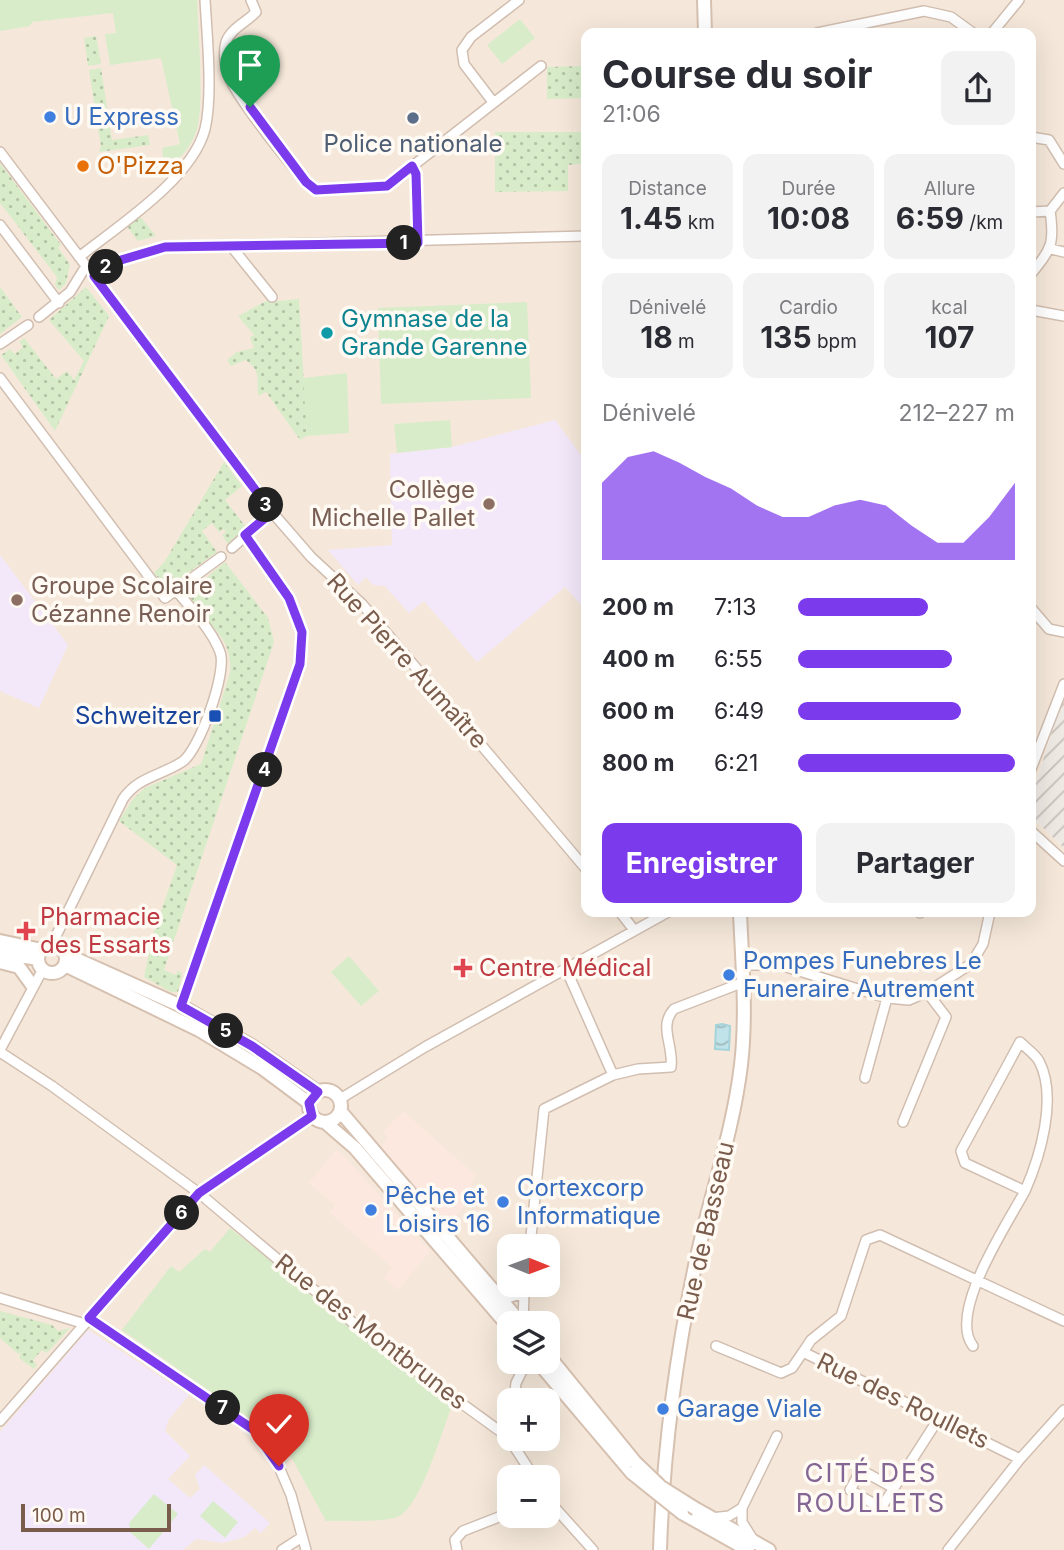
<!DOCTYPE html>
<html lang="fr">
<head>
<meta charset="utf-8">
<style>
  :root { --surface:#fff; --page:#f2f2f3; --text:#2b2b33; --muted:#7c7c81; --accent:#7c3aed }
  body { margin:0; font-family:Inter,sans-serif; background:var(--page); color:var(--text); height:100vh; display:flex; flex-direction:column; font-size:26px; white-space:nowrap }
  * { box-sizing:border-box; margin:0 }
  p { font-size:23px; color:var(--muted) }
  .icon { flex:none; width:38px; height:38px; fill:none; stroke:currentColor; stroke-width:2; stroke-linecap:round; stroke-linejoin:round }
  .map { position:relative; flex:1; overflow:hidden }
  .sheet { position:absolute; left:581px; top:28px; width:455px; height:889px; display:flex; flex-direction:column; background:var(--surface); border-radius:14px; box-shadow:0 7px 28px #0002 }
  .sheet>* { flex:none }
  .needle { width:46px; rotate:91deg }
  .buttons { position:absolute; left:497px; top:1234px; display:grid; gap:14px }
  .buttons a { display:grid; place-items:center; width:63px; height:63px; border-radius:14px; background:var(--surface); box-shadow:0 7px 28px #0002; font-size:35px }
  .scale { position:absolute; left:21px; bottom:18px; width:150px; box-sizing:border-box; padding-left:7px; border:4px solid #7a5c4d; border-top:0; font-size:19px; line-height:24px; white-space:nowrap; color:#7a5c4d; -webkit-text-stroke:5px #fffaf3; paint-order:stroke }
  .pin { position:absolute; display:grid; place-items:center; width:60px; height:60px; color:#fff; margin:-72px -30px; border-radius:50% 50% 50% 0; rotate:-45deg; box-shadow:0 0 7px #0007 }
  .pin .icon { rotate:45deg }
  .km { position:absolute; width:35px; height:35px; margin:-18px; border-radius:50%; background:#222; color:#fff; font-size:19px; line-height:35px; text-align:center }
  .round { display:grid; place-items:center; flex:none; width:74px; height:74px; border-radius:14px; background:var(--page) }
  .head { display:flex; align-items:center; justify-content:space-between; height:119px; padding:0 21px }
  h1 { font-size:38px; font-weight:700; line-height:52px }
  .stats { display:grid; grid-template-columns:repeat(3,1fr); gap:10px; height:119px; padding:7px 21px }
  .stats div { display:grid; align-content:center; border-radius:14px; background:var(--page); text-align:center }
  .stats b { font-size:30px; font-weight:700 }
  .stats small { font-size:19px; font-weight:400 }
  .stats p { font-size:19px }
  .chart { height:196px; padding:14px 21px }
  .chart p { display:flex; justify-content:space-between }
  .chart svg { width:100%; height:126px; margin-top:7px; fill:var(--accent); opacity:.7 }
  .primary-button { display:flex; gap:14px; margin-top:auto; padding:14px 21px }
  .primary-button a { flex:1; height:80px; border-radius:14px; background:var(--accent); color:#fff; font-size:28px; font-weight:700; line-height:80px; text-align:center }
  .primary-button a+a { background:var(--page); color:var(--text) }
  ul { padding:0 21px; list-style:none; font-size:23px }
  li { display:grid; grid-template-columns:112px 84px 1fr; align-items:center; height:52px }
  li i { height:18px; border-radius:9px; background:var(--accent) }
  .map>svg:first-child { display:block }
</style>
</head>
<body>
<div class="map">
<svg width="1064" height="1550" viewBox="0 0 1064 1550">
  <defs>
    <pattern id="industrial-furrows" width="10" height="10" patternUnits="userSpaceOnUse" patternTransform="scale(1.75)"><rect width="10" height="10" fill="#efe9e4"/><path d="M-1 1l2-2M0 10L10 0M9 11l2-2" fill="none" stroke="#c7c0bb"/></pattern>
    <pattern id="grass-dots" width="8" height="8" patternUnits="userSpaceOnUse" patternTransform="scale(1.75)"><rect width="8" height="8" fill="#d8ecc9"/><path d="M2 2h.1M6 6h.1" fill="none" stroke="#b4c2a5" stroke-width="1.8" stroke-linecap="round"/></pattern>
    <pattern id="water-waves" width="16" height="10" patternUnits="userSpaceOnUse" patternTransform="scale(1.75)"><rect width="16" height="10" fill="#bfe3e8"/><path d="M0 5q4-4 8 0t8 0" fill="none" stroke="#a0bbbe"/></pattern>
  </defs>
  <rect width="100%" height="100%" fill="#fdf6ec"/>
  <path fill="#f5e8da" fill-rule="evenodd" d="M0 0H1064V692L1031 799V33H586V912H1031V816L1064 848V1550H0ZM509 1246H548V1284H509ZM509 1323H548V1362H509ZM509 1400H548V1438H509ZM509 1477H548V1516H509Z"/>
  <path fill="#fde8e0" d="M403 1111 475 1175 464 1206 449 1224 381 1147 388 1138 383 1132Z
    M337 1149 430 1251 398 1290 384 1278 392 1267 330 1213 336 1205 309 1183Z"/>
  <path fill="url(#industrial-furrows)" d="M1064 693V848L1031 816V799Z"/>
  <path fill="#f3e8fa" d="M555 420 586 462V610L565 587 477 662 424 601 409 613 385 586 373 585 366 577 358 585 328 550 392 545 390 454 452 447Z
    M0 555 68 645 39 708 0 691Z
    M88 1330 189 1395 169 1419 165 1431 190 1456 168 1479 190 1498 200 1489 195 1475 204 1465 270 1523 261 1533 255 1528 244 1537 223 1543 196 1539 183 1550H0V1432Z"/>
  <path fill="url(#grass-dots)" d="M96 36 101 64 88 66 84 38Z
    M586 66V98L547 99V67Z
    M101 68 112 140 148 135 150 145 99 152 101 146 89 70Z
    M495 132H581V164L568 165V191L495 192Z
    M0 163 61 245 58 248 70 264 66 283 59 290 55 285 57 277 0 203Z
    M139 215 156 236 138 241 126 225Z
    M0 287 22 317 0 334Z
    M86 287 109 316 55 431 1 355 10 349 15 354 23 347 19 342 24 338 56 379 67 371 74 380 84 361 49 320Z
    M299 299 307 436 300 440 266 392 258 396C257 381 261 369 245 360L231 366 227 360 237 352 254 348 250 337 254 335 238 316 268 300 269 302Z
    M224 462 242 486 225 500 246 527 228 544 222 535 226 532 224 529 219 532 212 523 202 531 217 552 171 585H163L154 573 165 561Z
    M225 562 268 618 274 642 164 970 176 975 178 970 182 974 178 992H171L144 977 153 934 177 865 119 821 133 799 145 788 201 764 230 673C234 629 196 623 189 592Z
    M0 1311 52 1325 58 1331 70 1328 47 1353 42 1350 33 1360 37 1365 34 1369 19 1358 21 1352 18 1354 0 1338Z"/>
  <path fill="#d8ecc9" d="M0 0H197C198 30 205 108 196 132 190 149 179 160 165 170L162 148 180 144 161 58 110 65 105 34 116 33 113 13 32 22 30 26 0 31Z
    M520 19 535 38 502 64 487 45Z
    M527 302 531 398 381 404 378 308Z
    M347 373 349 433 307 436 303 378Z
    M450 420 452 447 397 453 394 424Z
    M349 956 379 991 361 1006 331 972Z
    M230 1228 452 1406C442 1429 421 1509 397 1517 380 1523 345 1520 326 1521L283 1442 122 1330 171 1266 179 1272 205 1249 210 1252Z
    M154 1494 178 1514 149 1549 131 1533 129 1523Z
    M213 1501 238 1522 225 1538 200 1516Z"/>
  <path fill="url(#water-waves)" stroke="#a5d3da" stroke-width="2" d="M722 1024 730 1026 729 1050 715 1049 716 1025Z"/>
  <g fill="none" stroke-linecap="round" stroke-linejoin="round">
    <defs>
      <path id="street" d="M251 0 256 12C247 22 231 28 226 42 223 53 225 69 230 79 240 101 297 176 316 190L387 186 541 66
        M817 33 924 11 951 17 973 33
        M992 33 1019 0
        M493 102 464 64 462 50 471 37 519 0
        M1031 137 1049 140 1064 164
        M0 152 272 512 311 557 362 604 586 869
        M413 166 416 174 418 243
        M1031 212 1050 211
        M0 225 59 303
        M231 246 272 297
        M1051 249 1064 252
        M79 257C118 226 192 179 205 129 213 96 207 35 205 0
        M1031 274C1051 249 1055 244 1050 211L1064 193
        M94 276 121 260 165 247 586 236
        M1031 310 1064 316
        M39 317 70 292 86 266
        M0 344 28 325
        M0 378 165 598 221 557
        M232 548 272 512
        M1031 608 1049 629 1064 632
        M1031 769 1064 684
        M1031 831 1064 861
        M620 912 634 930
        M920 913V912
        M56 946V936L123 799C138 777 160 776 182 762 199 751 228 671 220 652 212 630 191 609 176 590
        M743 965H780L887 998 909 1000 927 992 971 964 983 944 990 912
        M181 1006 300 664 302 632 289 598 245 535
        M0 1050 43 969
        M0 1052 52 1086 199 1193 370 1337 508 1437 534 1477
        M613 1075 638 1069 671 1067C674 1046 658 1026 674 1009L744 982
        M865 1078 887 998
        M340 1099 425 1047 668 912
        M903 1122 946 1017 927 992
        M530 1246 544 1109 613 1075 566 969
        M0 1298 85 1324
        M501 1300 524 1293 523 1323
        M89 1318 260 1435 279 1467 291 1495 306 1550
        M716 1346 781 1373 792 1368 803 1352 1020 1459
        M973 1346C947 1313 1008 1223 1025 1191 1040 1157 1058 1097 1039 1061 1035 1054 1026 1048 1020 1042L961 1151 965 1163 1025 1191
        M803 1352 811 1340 841 1316 866 1240 880 1235 1064 1321
        M514 1400 516 1383 522 1371
        M0 1421 199 1193 312 1116
        M892 1487 861 1470 850 1490 881 1508 939 1418
        M548 1500 593 1550
        M711 1518 729 1516 742 1508
        M752 1538 742 1522V1508L777 1436
        M282 1550 302 1537
        M457 1550 455 1540 463 1531 509 1513
        M948 1550 1020 1459 1064 1410"/>
      <path id="secondary" d="M704 0 705 33
        M0 941 42 950
        M38 959a14 14 0 1 1 28 0a14 14 0 1 1-28 0Z
        M0 953 38 959
        M65 954 181 1006 252 1046 318 1092
        M0 962 19 967 32 985
        M65 965 199 1030 262 1068 309 1103
        M309 1106a16 16 0 1 1 32 0a16 16 0 1 1-32 0Z
        M341 1112 521 1323
        M326 1123 355 1148 509 1327
        M548 1355 635 1462
        M538 1362 632 1473
        M696 1509 769 1550
        M682 1513 748 1550
        M660 1550C663 1454 676 1355 696 1261 710 1196 733 1132 741 1065 747 1014 742 963 740 912"/>
    </defs>
    <use href="#street" stroke="#d1beb0" stroke-width="12"/>
    <use href="#secondary" stroke="#d6c0b0" stroke-width="16"/>
    <use href="#street" stroke="#fff" stroke-width="9"/>
    <use href="#secondary" stroke="#fff" stroke-width="12"/>
    <defs>
      <path id="secondary-bridge" d="M635 1462 661 1487 696 1509
        M632 1473 682 1513"/>
    </defs>
    <use href="#secondary-bridge" stroke="#d6c0b0" stroke-width="16" stroke-linecap="butt"/>
    <use href="#secondary-bridge" stroke="#fff" stroke-width="12"/>
  </g>
  <g fill="none" stroke-linecap="round" stroke-linejoin="round">
    <defs>
      <path id="route" d="M250 107 306 182 316 190 387 186 412 166 416 174 418 243 165 247 121 260 94 276 272 512 245 535 289 598 302 632 300 664 181 1006 252 1046 318 1092 309 1103 312 1116 199 1193 89 1318 254 1430 279 1466"/>
    </defs>
    <use href="#route" stroke="#fff" stroke-width="14"/>
    <use href="#route" stroke="#7c3aed" stroke-width="9"/>
  </g>
  <g fill="#3f7fe0" stroke="#fffaf3" stroke-width="2.5">
    <circle cx="50" cy="117" r="7"/>
    <circle cx="729" cy="975" r="7"/>
    <circle cx="503" cy="1202" r="7"/>
    <circle cx="371" cy="1210" r="7"/>
    <circle cx="663" cy="1409" r="7"/>
  </g>
  <circle fill="#5c6f8a" stroke="#fffaf3" stroke-width="2.5" cx="413" cy="118" r="7"/>
  <circle fill="#e8710a" stroke="#fffaf3" stroke-width="2.5" cx="83" cy="166" r="7"/>
  <circle fill="#0f9aa8" stroke="#fffaf3" stroke-width="2.5" cx="327" cy="333" r="7"/>
  <g fill="#8d6e63" stroke="#fffaf3" stroke-width="2.5">
    <circle cx="489" cy="504" r="7"/>
    <circle cx="17" cy="600" r="7"/>
  </g>
  <rect fill="#1a4fb4" stroke="#fffaf3" stroke-width="2.5" x="208" y="709" width="14" height="14" rx="3.5"/>
  <g fill="#e0444e" stroke="#fffaf3" stroke-width="2.5">
    <path d="M22.5 920.5h7v7h7v7h-7v7h-7v-7h-7v-7h7z"/>
    <path d="M459.5 957.5h7v7h7v7h-7v7h-7v-7h-7v-7h7z"/>
  </g>
  <g text-anchor="middle" stroke-width="7" stroke-linejoin="round" paint-order="stroke">
    <g font-size="24" fill="#366cbe" stroke="#fffaf3" text-anchor="start">
      <text x="64" y="125">U Express</text>
      <text x="743" y="969">Pompes Funebres Le<tspan x="743" dy="28">Funeraire Autrement</tspan></text>
      <text x="517" y="1196">Cortexcorp<tspan x="517" dy="28">Informatique</tspan></text>
      <text x="385" y="1204">Pêche et<tspan x="385" dy="28">Loisirs 16</tspan></text>
      <text x="677" y="1417">Garage Viale</text>
    </g>
    <g font-size="24" fill="#4e5e75" stroke="#fffaf3">
      <text x="413" y="152">Police nationale</text>
    </g>
    <g font-size="24" fill="#c56008" stroke="#fffaf3" text-anchor="start">
      <text x="97" y="174">O'Pizza</text>
    </g>
    <g font-size="24" fill="#0d838f" stroke="#fffaf3" text-anchor="start">
      <text x="341" y="327">Gymnase de la<tspan x="341" dy="28">Grande Garenne</tspan></text>
    </g>
    <g font-size="24" fill="#785e54" stroke="#fffaf3" text-anchor="end">
      <text x="475" y="498">Collège<tspan x="475" dy="28">Michelle Pallet</tspan></text>
      <text x="31" y="594" text-anchor="start">Groupe Scolaire<tspan x="31" dy="28">Cézanne Renoir</tspan></text>
    </g>
    <g font-size="24" fill="#7a5c4d" stroke="#fffaf3">
      <text transform="translate(407 661) rotate(48)" y="8">Rue Pierre Aumaître</text>
      <text transform="translate(706 1231) rotate(-77)" y="8">Rue de Basseau</text>
      <text transform="translate(371 1332) rotate(38)" y="8">Rue des Montbrunes</text>
      <text transform="translate(903 1401) rotate(26)" y="8">Rue des Roullets</text>
    </g>
    <g font-size="24" fill="#164399" stroke="#fffaf3" text-anchor="end">
      <text x="201" y="724">Schweitzer</text>
    </g>
    <g font-size="24" fill="#be3a42" stroke="#fffaf3" text-anchor="start">
      <text x="40" y="925">Pharmacie<tspan x="40" dy="28">des Essarts</tspan></text>
      <text x="479" y="976">Centre Médical</text>
    </g>
    <g font-size="26" letter-spacing="2" fill="#846695" stroke="#fffaf3">
      <text x="871" y="1482">CITÉ DES<tspan x="871" dy="30">ROULLETS</tspan></text>
    </g>
  </g>
</svg>
<div class="buttons">
<a><svg class="needle" viewBox="-14 -14 28 28"><path d="M0-13l5 13h-10z" fill="#e53935"/><path d="M0 13l5-13h-10z" fill="#7c7c81"/></svg></a>
<a><svg class="icon" aria-label="layers" viewBox="0 0 24 24"><path d="M12 4l9 5-9 5-9-5zM3 14l9 5 9-5"/></svg></a>
<a>+</a>
<a>−</a>
</div>
<div class="scale">100 m</div>
<div class="pin" style="left:250px;top:107px;background:#1e9e55"><svg class="icon" aria-label="arrive" viewBox="0 0 24 24"><path d="M6 21V4h12l-3 4 3 4H6"/></svg></div>
<div class="pin" style="left:279px;top:1466px;background:#d93025"><svg class="icon" aria-label="check" viewBox="0 0 24 24"><path d="M5 12l5 5 9-10"/></svg></div>
<b class="km" style="left:404px;top:243px">1</b>
<b class="km" style="left:106px;top:267px">2</b>
<b class="km" style="left:266px;top:505px">3</b>
<b class="km" style="left:265px;top:770px">4</b>
<b class="km" style="left:226px;top:1031px">5</b>
<b class="km" style="left:182px;top:1213px">6</b>
<b class="km" style="left:223px;top:1408px">7</b>
<section class="sheet">
<div class="head"><div><h1>Course du soir</h1><p>21:06</p></div><a class="round"><svg class="icon" aria-label="share" viewBox="0 0 24 24"><path d="M12 15V3M7 8l5-5 5 5M5 13v7h14v-7"/></svg></a></div>
<div class="stats">
<div><p>Distance</p><b>1.45<small> km</small></b></div>
<div><p>Durée</p><b>10:08</b></div>
<div><p>Allure</p><b>6:59<small> /km</small></b></div>
</div>
<div class="stats">
<div><p>Dénivelé</p><b>18<small> m</small></b></div>
<div><p>Cardio</p><b>135<small> bpm</small></b></div>
<div><p>kcal</p><b>107</b></div>
</div>
<div class="chart"><p><span>Dénivelé</span>212–227 m</p>
<svg viewBox="0 0 160 44" preserveAspectRatio="none"><path d="M0 44V17L10 8L20 6L30 10L40 15L50 19L60 25L70 29L80 29L90 25L100 23L110 25L120 32L130 38L140 38L150 29L160 17V44z"/></svg>
</div>
<ul>
<li><b>200 m</b>7:13<i style="width:60%"></i></li>
<li><b>400 m</b>6:55<i style="width:71%"></i></li>
<li><b>600 m</b>6:49<i style="width:75%"></i></li>
<li><b>800 m</b>6:21<i style="width:100%"></i></li>
</ul>
<div class="primary-button"><a>Enregistrer</a><a>Partager</a></div>
</section>
</div>
</body>
</html>
